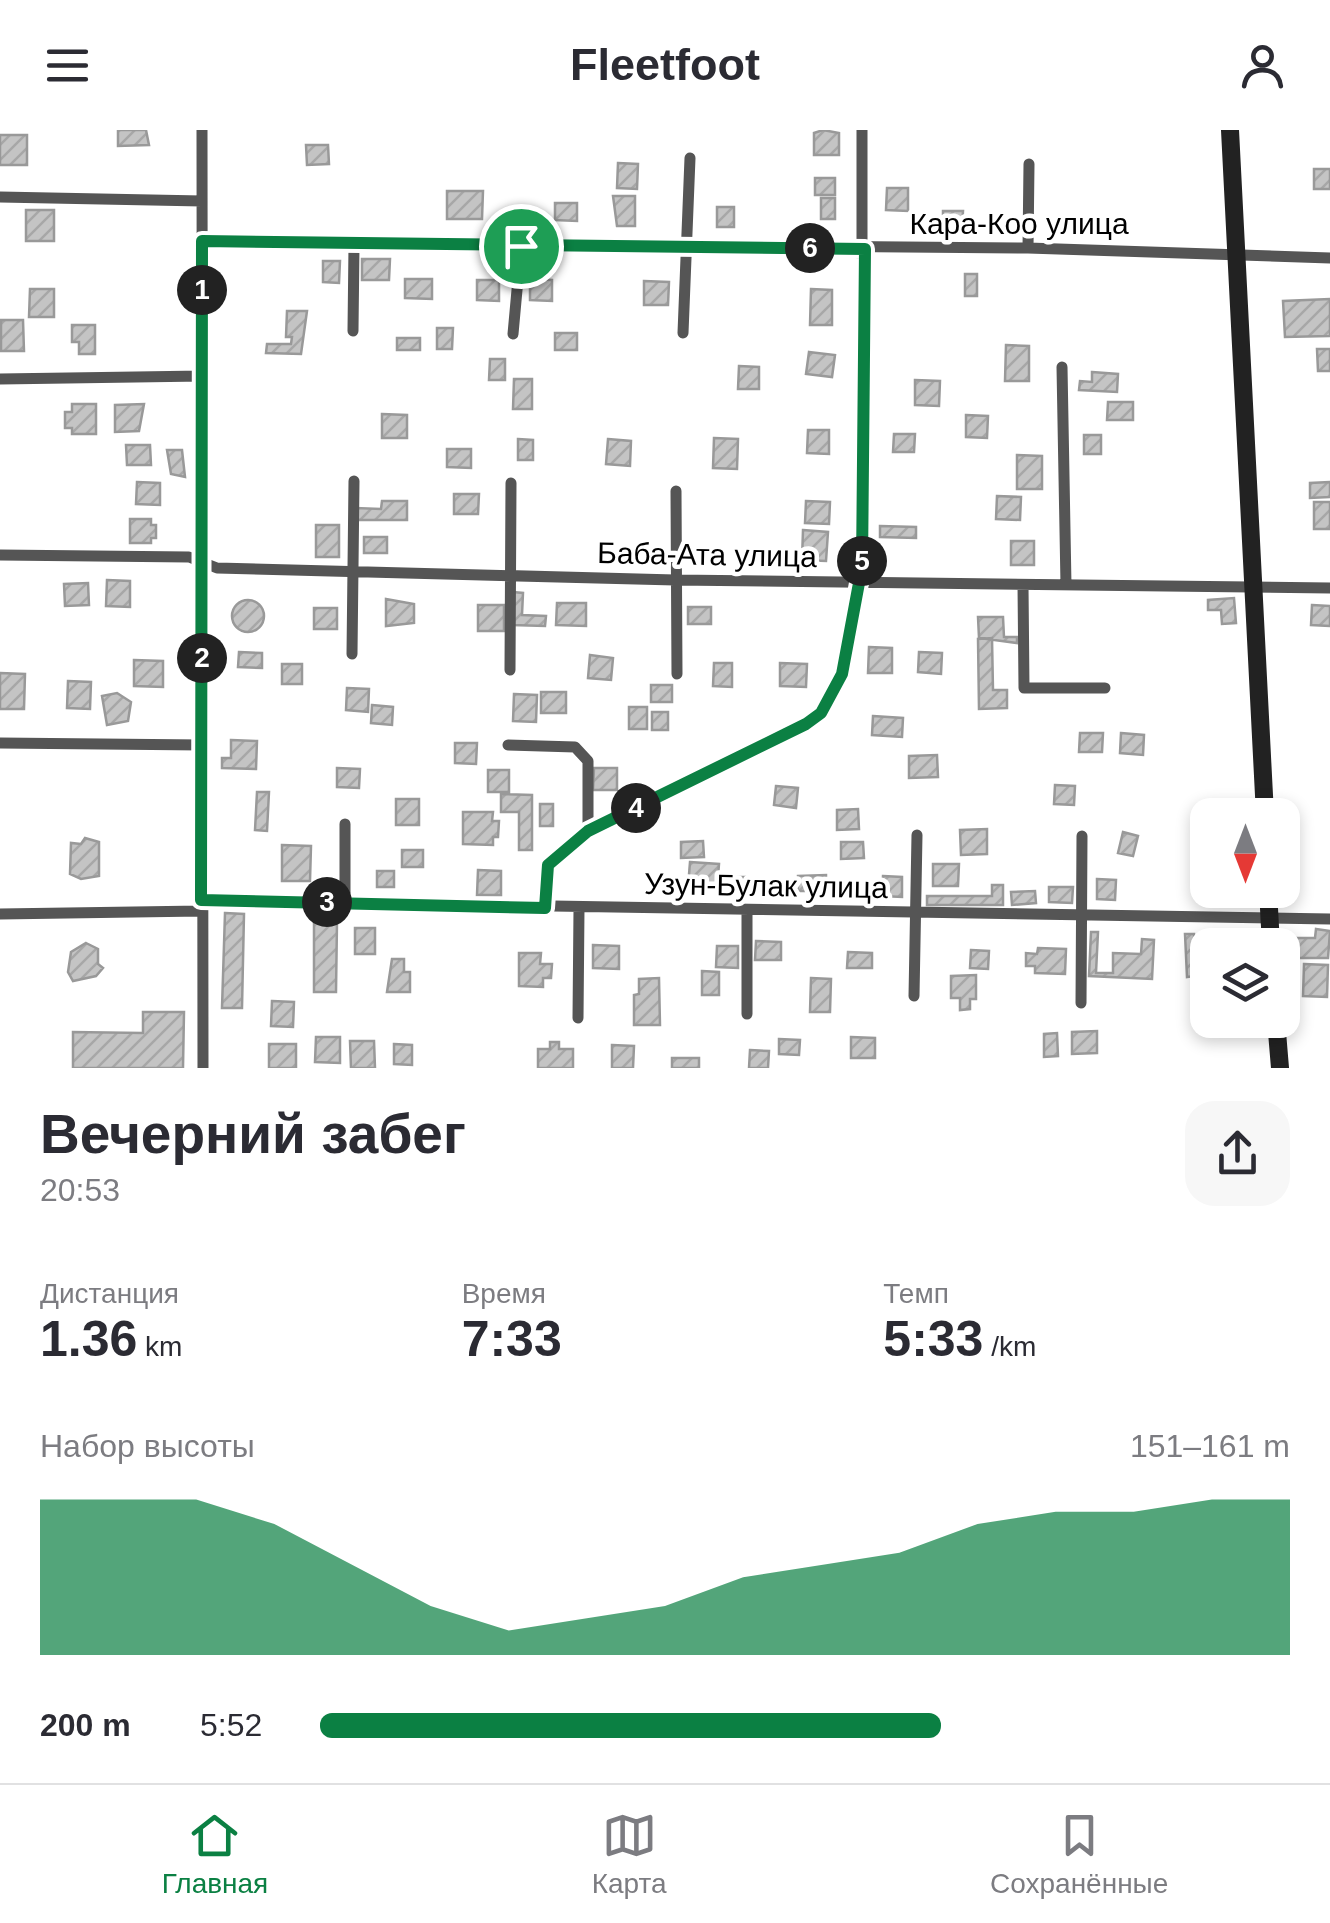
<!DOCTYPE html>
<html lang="ru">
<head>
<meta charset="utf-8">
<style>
  :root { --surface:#fff; --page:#f7f7f7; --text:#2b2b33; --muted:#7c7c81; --line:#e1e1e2; --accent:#0b8043 }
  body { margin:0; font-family:Arial,sans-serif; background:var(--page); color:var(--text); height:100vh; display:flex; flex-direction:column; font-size:38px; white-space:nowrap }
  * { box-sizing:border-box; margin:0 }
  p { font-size:32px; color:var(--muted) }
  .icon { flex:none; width:55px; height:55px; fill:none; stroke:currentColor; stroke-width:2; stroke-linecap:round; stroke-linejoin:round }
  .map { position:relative; height:938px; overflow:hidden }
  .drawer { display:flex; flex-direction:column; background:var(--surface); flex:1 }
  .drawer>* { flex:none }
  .needle { width:65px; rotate:180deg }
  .buttons { position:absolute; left:1190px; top:668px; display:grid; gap:20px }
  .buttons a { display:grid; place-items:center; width:110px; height:110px; border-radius:20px; background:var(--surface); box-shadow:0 5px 15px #0003; font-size:50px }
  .pin { position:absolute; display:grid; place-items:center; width:85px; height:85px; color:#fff; margin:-42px; border:5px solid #fff; border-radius:50%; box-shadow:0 2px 10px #0007 }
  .km { position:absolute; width:50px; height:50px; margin:-25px; border-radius:50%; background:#222; color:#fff; font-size:28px; line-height:50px; text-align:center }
  .round { display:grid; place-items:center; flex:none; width:105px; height:105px; border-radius:30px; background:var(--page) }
  .head { display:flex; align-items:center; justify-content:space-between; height:170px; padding:0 40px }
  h1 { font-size:55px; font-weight:700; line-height:75px }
  .stats { display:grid; grid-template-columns:repeat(3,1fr); gap:15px; height:170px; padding:10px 40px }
  .stats div { display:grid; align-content:center }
  .stats b { font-size:50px; font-weight:700 }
  .stats small { font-size:28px; font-weight:400 }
  .stats p { font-size:28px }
  .chart { height:280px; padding:20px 40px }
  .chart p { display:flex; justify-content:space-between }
  .chart svg { width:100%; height:180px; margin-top:10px; fill:var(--accent); opacity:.7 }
  ul { padding:0 40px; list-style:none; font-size:32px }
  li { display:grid; grid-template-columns:160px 120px 1fr; align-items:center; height:75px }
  li i { height:25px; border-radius:12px; background:var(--accent) }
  header { display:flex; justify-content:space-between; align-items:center; height:130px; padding:0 40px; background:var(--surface); font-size:45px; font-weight:700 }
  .dock { display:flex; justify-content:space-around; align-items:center; height:140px; border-top:2px solid var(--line); background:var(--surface); font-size:28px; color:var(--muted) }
  .dock a { display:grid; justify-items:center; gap:5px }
  .dock .on { color:var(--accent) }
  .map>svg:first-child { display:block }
</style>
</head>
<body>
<header><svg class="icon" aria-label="menu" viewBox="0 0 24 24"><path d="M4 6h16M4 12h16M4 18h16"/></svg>Fleetfoot<svg class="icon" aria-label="person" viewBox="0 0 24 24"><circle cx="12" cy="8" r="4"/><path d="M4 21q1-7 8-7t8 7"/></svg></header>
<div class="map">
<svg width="1330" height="938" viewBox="0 0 1330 938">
  <defs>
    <pattern id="building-hatch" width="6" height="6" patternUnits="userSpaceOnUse" patternTransform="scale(2.5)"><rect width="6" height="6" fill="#c4c4c4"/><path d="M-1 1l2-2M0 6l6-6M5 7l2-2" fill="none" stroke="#a7a7a7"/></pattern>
  </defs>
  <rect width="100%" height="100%" fill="#fff"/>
  <path fill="url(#building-hatch)" stroke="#999" stroke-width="2.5" d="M118 0H146L149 15 118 16Z
    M823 0 839 3V25H814V3Z
    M0 5H27V35H0Z
    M306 15H328L329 34 307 35Z
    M618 33 638 34 637 59 617 58Z
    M1314 39H1330V59H1314Z
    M815 48H835V65H815Z
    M887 58H908V81L886 80Z
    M447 61H483L482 89H447Z
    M613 66H635V96H617Z
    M821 68H835V89H821Z
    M555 73H577V91L555 90Z
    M717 77H734V97H717Z
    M26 80H54V111H26Z
    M943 81H963L962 98 943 97Z
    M362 129H390L389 150H362Z
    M323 131H340L339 153 323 152Z
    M965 144H977V166H965Z
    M405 149H432V169L405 168Z
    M530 149 552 150V171L530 170Z
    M477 150H499V171L477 170Z
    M644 151 669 152 668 175H644Z
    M30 159H54V187H29Z
    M811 159 832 160V195H810Z
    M1330 169V206L1285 207 1283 171Z
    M287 181H307L301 224 266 223 267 214H291L292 207H286Z
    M1 190H23L24 221H1Z
    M72 195H95V224H79V212H72Z
    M437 198H453L452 219H437Z
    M555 203H577V220H555Z
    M397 208H420V220H397Z
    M1006 215 1029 216V251H1005Z
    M1317 219H1330V241H1318Z
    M809 222 835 225 832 247 806 244Z
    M490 229H505V250H489Z
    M739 236 759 237V259H738Z
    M1092 242 1118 244 1117 262 1079 260 1080 251 1092 252Z
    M514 249H532V279H513Z
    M915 250 940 251 939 276 915 275Z
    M1108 272H1133V290H1107Z
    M72 274H96V304H72V298H65V282H72Z
    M144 274 139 301 115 302V275Z
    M382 284 407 285V308H382Z
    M966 285 988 286 987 308 966 307Z
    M808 300H829V324L807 323Z
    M894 304H915L914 322H893Z
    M1084 305H1101V324H1084Z
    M714 308 738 309 737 339 713 338Z
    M518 309 533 310V330H518Z
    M608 309 631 311 630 336 606 334Z
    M126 315H150L151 335H127Z
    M447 319H471V338L447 337Z
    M167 320H182L185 347 171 344Z
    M1017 325 1042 326V359H1017Z
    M137 352 160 353V375L136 374Z
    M1330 352V367L1310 368V353Z
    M454 364H479L478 384H454Z
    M997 366 1021 367 1020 390 996 389Z
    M382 371H407V390H356V378L381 379Z
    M806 371 830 372 829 394 805 393Z
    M1314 372H1330V399H1314Z
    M130 389H151V395H156V408H151V413H130Z
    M316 395H339V427H316Z
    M880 396 916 397V408L880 407Z
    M803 400 828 402 826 431 802 430Z
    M364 407H387V423H364Z
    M1011 411H1034V435H1011Z
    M107 450 130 451V477L106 476Z
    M88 453 89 475 65 476 64 454Z
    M513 462 523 463 522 485 546 486 545 496 512 495Z
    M1234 468 1236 493 1222 494 1221 480H1208V470Z
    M386 469 414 474V493L386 496Z
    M232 486a16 16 0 1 1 32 0a16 16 0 1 1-32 0Z
    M557 473H586V496L556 495Z
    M478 475H504V501H478Z
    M1312 475 1330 476V496L1311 495Z
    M688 477H711V494H688Z
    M314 478H337V499H314Z
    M978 487H1003L1004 507H1017V513L979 508Z
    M992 508 993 560H1007V578L979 579 978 509Z
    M869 517 892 518V543H868Z
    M239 522 262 523V538L238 537Z
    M919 522 942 523 941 544 918 542Z
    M590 525 613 528 611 550 588 548Z
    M134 530 163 531V557L134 556Z
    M714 533H732V557L713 556Z
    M780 533 807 534 806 557 780 556Z
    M282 534H302V554H282Z
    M0 543 25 544 24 579H0Z
    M68 551 91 552 90 579 67 578Z
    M651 555H672V572H651Z
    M347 558 369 559 368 582 346 580Z
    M541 562H566V583H541Z
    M117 563 131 572 128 591 107 595 102 566Z
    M514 564 537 565 536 592 513 591Z
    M372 575 393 577 392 595 371 593Z
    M629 577H647V599H629Z
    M652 582H668V600H652Z
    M873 586 903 588 902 607 872 605Z
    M1080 603H1103L1102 622H1079Z
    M1121 603 1144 605 1143 625 1120 623Z
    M231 610 257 611 256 639 222 638V628H231Z
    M455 613H477L476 634 455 633Z
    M937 625 938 647 909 648V626Z
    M337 638 360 639 359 658 337 657Z
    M594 638H617V660H593Z
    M488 640H509V662H488Z
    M1055 655 1075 656 1074 675 1054 674Z
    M776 656 798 658 796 678 774 675Z
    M257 662H269L267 701 255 700Z
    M501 664 532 665V720H519V682H501Z
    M396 669H419V695H396Z
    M540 674H553V696H540Z
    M858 679 859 699 837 700V680Z
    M463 682H493L492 691H499L498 707H493V715L463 714Z
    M987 699V724L961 725 960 700Z
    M1123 702 1138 706 1133 726 1118 723Z
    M85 708 99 712V746L81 749 70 744 71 713 81 714Z
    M703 711 704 727 681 728V712Z
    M841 712H863L864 728 841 729Z
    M282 715 311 716 310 751H282Z
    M402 720H423V737H402Z
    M690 732 719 734 717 759 688 757Z
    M933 734H959L958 756H933Z
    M478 740 501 741V765H477Z
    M377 741H394V757H377Z
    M826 745V761H798V746Z
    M883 746 902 747V767L882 766Z
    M730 747H745L746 766H731Z
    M1097 749 1116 750 1115 770 1097 769Z
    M992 755H1003V775H927V766H992Z
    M1049 757H1073L1072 773 1049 772Z
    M1035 761 1036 773 1012 775 1011 762Z
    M225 783 244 784 242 878H222Z
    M314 792H337L336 862H314Z
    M355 798H375V824H355Z
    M1316 799 1330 801 1328 828H1294L1297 808H1315Z
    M1091 802H1098L1096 843H1113V823L1141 824 1142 809 1154 810 1152 849 1089 846Z
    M1185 804H1194L1195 846 1187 847Z
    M756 811 781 812V830H755Z
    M86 813 98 819V834L103 838 96 846 73 851 68 842 71 822Z
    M593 815 619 816V839L593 838Z
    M717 816H738V838L716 837Z
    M1038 818 1066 819 1065 844 1035 843V836H1026V823L1037 824Z
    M971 820 989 821 988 839 970 838Z
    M848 822 872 823V838H847Z
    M519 823H541L540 834H552L551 848H543V857L519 856Z
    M392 829H404V842H410V862H387Z
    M1304 834 1328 835 1327 867 1303 866Z
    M702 841 719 842V865H702Z
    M976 845V869H970V879L960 880V868H951V846Z
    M659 848 660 895H634V865L639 864V849Z
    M811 848 831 849 830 882H810Z
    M272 871 294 872 293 897 271 896Z
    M143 882H184L183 938H73V902L143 903Z
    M1097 901V923L1072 924V902Z
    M1057 903 1058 926 1044 927V904Z
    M316 907H340V933L315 932Z
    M851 907 875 908V928H851Z
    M779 909 800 910 799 925 779 924Z
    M350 911H374L375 938H351Z
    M550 912H559V919H573V938H538V919H550Z
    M269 914H296V938H269Z
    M394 914 412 915V935L394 934Z
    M612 915 634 916 633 938H612Z
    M750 920 769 921 768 938H749Z
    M672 928H699V938H672Z"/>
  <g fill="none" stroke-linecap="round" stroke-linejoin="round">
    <path stroke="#555" stroke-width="11" d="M202 0 203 938
      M0 67 202 71
      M202 111 1028 118 1330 128
      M1028 118 1029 34
      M353 201 354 115
      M683 203 690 28
      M513 204 521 116
      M1062 237 1066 455
      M0 249 203 246
      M676 361 677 544
      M0 425 189 427 217 438 675 450 1330 458
      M1023 455 1024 558H1105
      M352 524 354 351
      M510 540 511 353
      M0 613 202 615
      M508 615 575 617 588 631V701
      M201 770 1330 789
      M345 773V694
      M545 778 548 735 588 701 807 595 821 583 842 543 862 437V0
      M747 782V884
      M0 784 201 781
      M914 866 917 705
      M1081 873 1082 706
      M578 888 579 779"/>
    <path stroke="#222" stroke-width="18" d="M1230 0 1265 685
      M1268 760 1271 815
      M1276 890 1280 938"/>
  </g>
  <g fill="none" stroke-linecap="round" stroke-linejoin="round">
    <defs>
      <path id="route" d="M202 111 865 119 862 437 842 544 821 583 806 594 588 701 548 735 545 778 201 770Z"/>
    </defs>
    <use href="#route" stroke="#fff" stroke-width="20"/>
    <use href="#route" stroke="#0b8043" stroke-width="12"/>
  </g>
  <g text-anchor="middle" stroke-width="9" stroke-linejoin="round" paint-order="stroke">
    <g font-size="30" fill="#000" stroke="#fff">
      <text x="1019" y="104">Кара-Коо улица</text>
      <text transform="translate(707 425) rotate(1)" y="10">Баба-Ата улица</text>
      <text transform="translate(766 756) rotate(1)" y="10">Узун-Булак улица</text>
    </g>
  </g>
</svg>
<div class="buttons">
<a><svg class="needle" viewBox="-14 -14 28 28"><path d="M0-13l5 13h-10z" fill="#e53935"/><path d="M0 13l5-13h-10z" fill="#7c7c81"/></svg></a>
<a><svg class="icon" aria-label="layers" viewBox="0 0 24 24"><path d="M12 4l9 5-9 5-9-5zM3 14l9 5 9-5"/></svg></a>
</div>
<div class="pin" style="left:521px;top:116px;background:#1e9e55"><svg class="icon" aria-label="arrive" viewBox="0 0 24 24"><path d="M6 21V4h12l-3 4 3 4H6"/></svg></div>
<b class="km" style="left:202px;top:160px">1</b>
<b class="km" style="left:202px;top:528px">2</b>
<b class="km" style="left:327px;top:772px">3</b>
<b class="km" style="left:636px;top:678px">4</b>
<b class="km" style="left:862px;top:431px">5</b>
<b class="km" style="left:810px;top:118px">6</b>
</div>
<section class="drawer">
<div class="head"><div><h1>Вечерний забег</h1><p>20:53</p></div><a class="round"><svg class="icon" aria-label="share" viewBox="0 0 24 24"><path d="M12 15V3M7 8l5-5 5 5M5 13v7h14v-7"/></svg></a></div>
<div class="stats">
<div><p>Дистанция</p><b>1.36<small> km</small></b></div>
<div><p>Время</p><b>7:33</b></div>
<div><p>Темп</p><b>5:33<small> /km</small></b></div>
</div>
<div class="chart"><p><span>Набор высоты</span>151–161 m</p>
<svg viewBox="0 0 160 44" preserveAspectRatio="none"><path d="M0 44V6L10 6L20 6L30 12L40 22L50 32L60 38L70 35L80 32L90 25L100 22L110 19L120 12L130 9L140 9L150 6L160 6V44z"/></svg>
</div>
<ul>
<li><b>200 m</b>5:52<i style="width:64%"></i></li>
</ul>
</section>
<nav class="dock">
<a class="on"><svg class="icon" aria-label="home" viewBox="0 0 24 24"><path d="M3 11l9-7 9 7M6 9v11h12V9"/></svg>Главная</a>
<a><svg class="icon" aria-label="map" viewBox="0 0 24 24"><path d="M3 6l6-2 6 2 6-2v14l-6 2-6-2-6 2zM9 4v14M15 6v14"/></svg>Карта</a>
<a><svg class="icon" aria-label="saved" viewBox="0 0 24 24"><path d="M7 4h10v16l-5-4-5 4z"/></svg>Сохранённые</a>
</nav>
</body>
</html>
